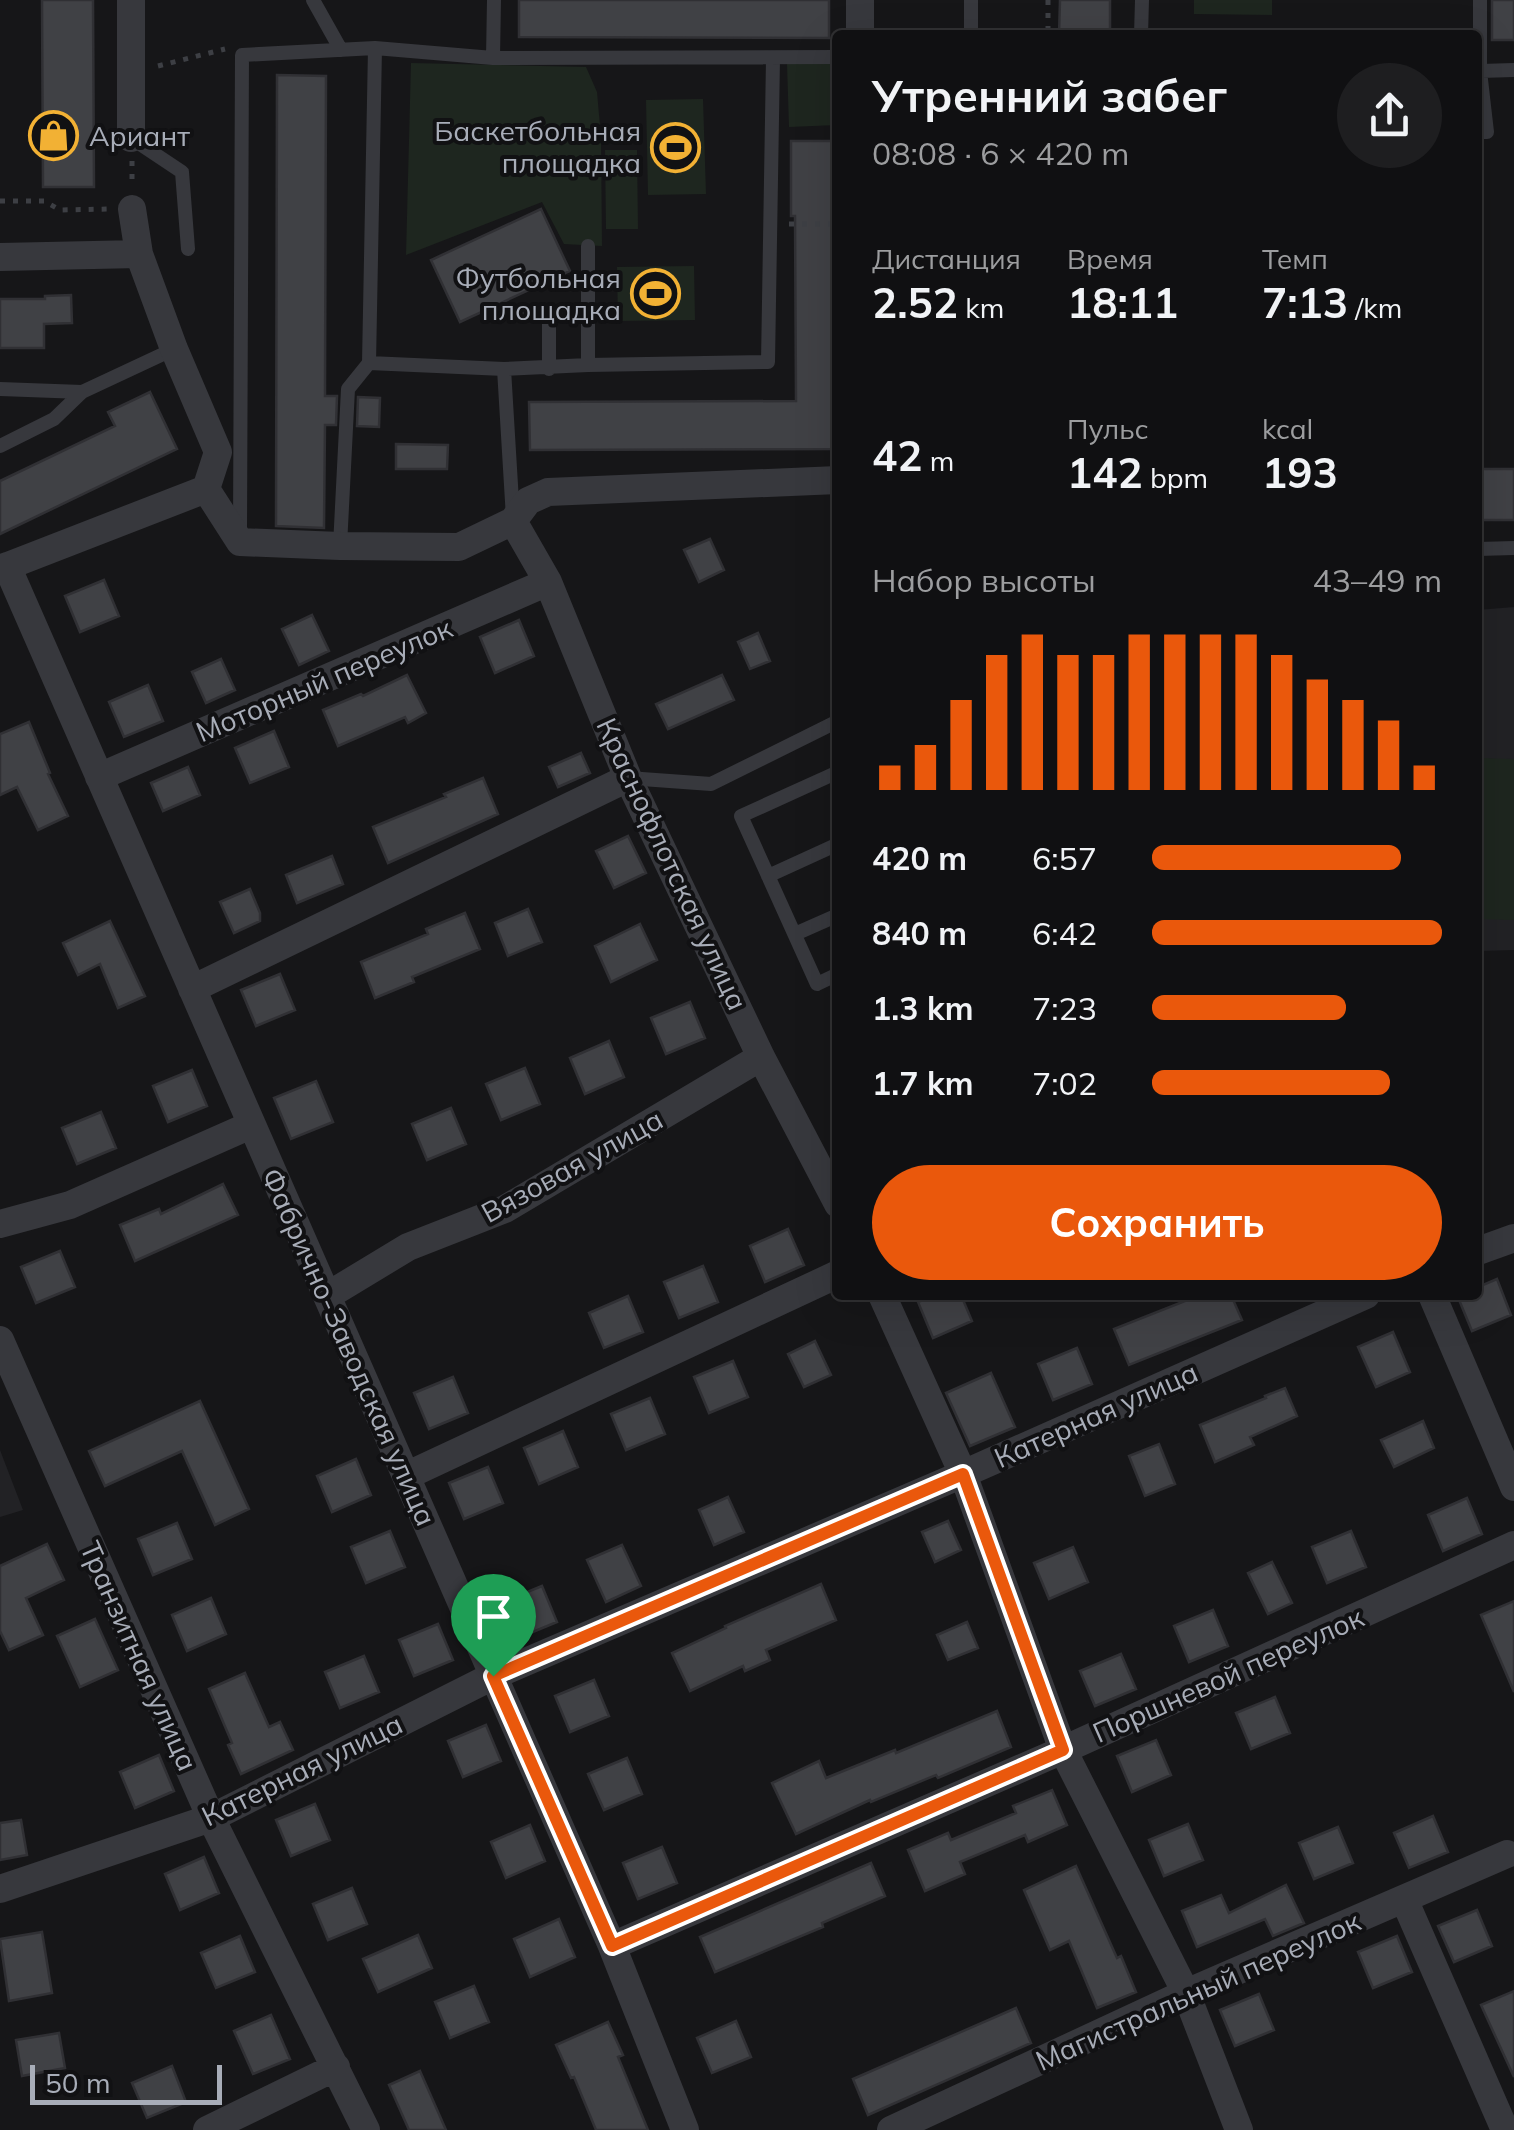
<!DOCTYPE html>
<html lang="ru">
<head>
<meta charset="utf-8">
<style>
  :root { --surface:#101012; --page:#1e1e20; --text:#f1f3f6; --muted:#9c9d9f; --line:#303032; --accent:#ea580c }
  body { margin:0; font-family:Mulish,sans-serif; background:var(--page); color:var(--text); height:100vh; display:flex; flex-direction:column; font-size:38px; white-space:nowrap }
  * { box-sizing:border-box; margin:0 }
  p { font-size:32px; color:var(--muted) }
  .icon { flex:none; width:55px; height:55px; fill:none; stroke:currentColor; stroke-width:2; stroke-linecap:round; stroke-linejoin:round }
  .map { position:relative; flex:1; overflow:hidden }
  .side { position:absolute; left:832px; top:30px; width:650px; height:1270px; display:flex; flex-direction:column; background:var(--surface); border-radius:10px; box-shadow:0 10px 40px #0002,0 0 0 2px var(--line) }
  .side>* { flex:none }
  .scale { position:absolute; left:30px; bottom:25px; width:192px; box-sizing:border-box; padding-left:10px; border:5px solid #a8adb8; border-top:0; font-size:28px; line-height:35px; white-space:nowrap; color:#a8adb8; -webkit-text-stroke:8px #111113; paint-order:stroke }
  .pin { position:absolute; display:grid; place-items:center; width:85px; height:85px; color:#fff; margin:-102px -42px; border-radius:50% 50% 50% 0; rotate:-45deg; box-shadow:0 0 10px #0007 }
  .pin .icon { rotate:45deg }
  .round { display:grid; place-items:center; flex:none; width:105px; height:105px; border-radius:52px; background:var(--page) }
  .head { display:flex; align-items:center; justify-content:space-between; height:170px; padding:0 40px }
  h1 { font-size:45px; font-weight:700; line-height:75px }
  .metrics { display:grid; grid-template-columns:repeat(3,1fr); gap:15px; height:170px; padding:10px 40px }
  .metrics div { display:grid; align-content:center }
  .metrics b { font-size:42px; font-weight:700 }
  .metrics small { font-size:28px; font-weight:400 }
  .metrics p { font-size:28px }
  .chart { height:280px; padding:20px 40px }
  .chart p { display:flex; justify-content:space-between }
  .chart svg { width:100%; height:180px; margin-top:10px; stroke:var(--accent); stroke-width:6 }
  .primary-button { display:flex; gap:20px; margin-top:auto; padding:20px 40px }
  .primary-button a { flex:1; height:115px; border-radius:60px; background:var(--accent); color:#fff; font-size:40px; font-weight:700; line-height:115px; text-align:center }
  ul { padding:0 40px; list-style:none; font-size:32px }
  li { display:grid; grid-template-columns:160px 120px 1fr; align-items:center; height:75px }
  li i { height:25px; border-radius:12px; background:var(--accent) }
  .map>svg:first-child { display:block }
</style>
</head>
<body>
<div class="map">
<svg width="1514" height="2130" viewBox="0 0 1514 2130">
  <rect width="100%" height="100%" fill="#161618"/>
  <path fill="#222225" d="M1514 607V950L1478 951V610Z
    M0 1450 23 1510 0 1517Z"/>
  <path fill="#1e261f" d="M1194 0H1272V15L1194 14Z
    M411 63 586 67 597 92 601 137 602 246 564 244 542 202 406 255Z
    M837 63V125L789 127 787 64Z
    M703 99 706 194 648 195 646 100Z
    M605 150H637L638 229H606Z
    M694 266 695 320 618 321 617 267Z
    M1478 758 1514 759V920L1478 919Z"/>
  <path fill="#404145" stroke="#303034" stroke-width="2.5" d="M42 0H93L94 187H43Z
    M519 0H829V38L519 37Z
    M1060 0H1110V35H1059Z
    M1492 0H1514V40H1492Z
    M277 75 326 76 325 396H337L336 425H325L324 528 276 526Z
    M791 141H838V449L530 450 529 402 796 401 795 216H791Z
    M541 209 570 271 460 322 431 260Z
    M71 295 72 323 44 324V348H0V299H45V296Z
    M150 392 177 449 0 534V481L115 426 108 412Z
    M358 397 380 398 379 427 357 426Z
    M396 444 448 445 447 469H396Z
    M1478 469H1514V520H1478Z
    M710 539 724 570 699 582 684 550Z
    M104 580 119 616 80 632 65 596Z
    M312 615 329 651 299 665 282 629Z
    M519 620 534 656 495 673 480 637Z
    M758 633 770 661 750 669 738 642Z
    M221 659 235 690 206 703 192 672Z
    M407 675 426 713 408 723 405 717 338 746 323 710 361 694 363 696Z
    M722 675 734 700 668 729 656 704Z
    M148 685 163 721 124 737 109 702Z
    M29 722 50 773 48 774 68 816 38 830 17 787 0 795V734Z
    M274 731 289 767 250 783 235 748Z
    M581 753 590 773 558 787 549 767Z
    M188 767 200 795 163 811 151 783Z
    M483 778 498 814 388 863 373 827 446 797 444 794Z
    M628 836 646 873 614 888 596 851Z
    M332 856 343 884 297 903 286 875Z
    M250 889 260 913V921L234 933 220 902Z
    M528 909 542 942 508 956 495 923Z
    M465 913 480 949 412 977 414 982 375 998 361 962 428 934 426 929Z
    M110 921 145 996 118 1008 100 964 78 975 63 943Z
    M640 924 657 960 611 982 595 946Z
    M280 974 295 1010 256 1026 241 990Z
    M690 1002 705 1038 666 1054 651 1018Z
    M609 1041 624 1077 585 1094 570 1058Z
    M525 1068 540 1104 501 1120 486 1084Z
    M192 1070 207 1106 168 1122 153 1086Z
    M316 1081 333 1122 291 1139 274 1098Z
    M451 1108 466 1144 427 1160 412 1124Z
    M101 1112 116 1148 77 1164 62 1128Z
    M223 1184 238 1215 135 1261 120 1225 159 1209 161 1214Z
    M788 1229 804 1265 765 1282 750 1246Z
    M60 1251 75 1287 36 1303 21 1267Z
    M703 1266 718 1302 679 1318 664 1282Z
    M1497 1279 1511 1315 1472 1331 1457 1295H1478V1287Z
    M934 1295H961L972 1321 933 1338 918 1302Z
    M1200 1295H1231L1242 1320 1129 1365 1114 1329Z
    M628 1296 643 1332 604 1348 589 1313Z
    M1393 1332 1410 1372 1376 1387 1358 1347Z
    M815 1341 831 1375 804 1387 788 1354Z
    M1077 1348 1092 1384 1053 1400 1038 1364Z
    M733 1361 748 1397 709 1413 694 1377Z
    M991 1373 1015 1427 970 1446 946 1393Z
    M453 1377 468 1413 429 1429 414 1393Z
    M1285 1388 1297 1416 1250 1437 1254 1445 1215 1462 1200 1425 1266 1398 1265 1396Z
    M650 1398 665 1434 626 1450 611 1414Z
    M200 1401 249 1509 215 1525 182 1451 105 1486 89 1451Z
    M1423 1421 1434 1448 1394 1467 1381 1440Z
    M563 1431 578 1467 539 1484 524 1448Z
    M1159 1444 1175 1484 1145 1496 1129 1456Z
    M356 1459 371 1495 332 1512 317 1476Z
    M488 1467 503 1503 464 1519 449 1483Z
    M728 1497 744 1532 714 1545 699 1510Z
    M1467 1498 1482 1534 1443 1551 1428 1515Z
    M948 1521 961 1550 935 1562 922 1532Z
    M177 1523 192 1559 153 1575 138 1539Z
    M390 1531 405 1567 366 1583 351 1547Z
    M1351 1531 1366 1567 1327 1583 1312 1547Z
    M47 1544 64 1580 26 1598 43 1635 9 1650 0 1631V1566Z
    M622 1545 641 1586 606 1602 587 1560Z
    M1073 1547 1088 1582 1049 1599 1034 1563Z
    M1272 1562 1292 1603 1268 1614 1248 1573Z
    M821 1584 836 1620 766 1650 770 1660 745 1671 743 1666 690 1691 672 1653 726 1628 725 1626Z
    M542 1586 557 1622 518 1638 503 1602Z
    M211 1598 226 1634 187 1651 172 1615Z
    M1514 1601V1692L1481 1615Z
    M1213 1610 1228 1646 1189 1662 1174 1626Z
    M95 1619 118 1670 80 1687 57 1636Z
    M967 1622 978 1648 948 1660 937 1635Z
    M438 1624 453 1660 414 1676 399 1640Z
    M1121 1654 1136 1689 1095 1706 1080 1671Z
    M364 1656 379 1692 340 1708 325 1672Z
    M245 1673 269 1727 280 1722 293 1750 241 1774 228 1745 232 1743 209 1689Z
    M594 1680 609 1716 570 1732 555 1696Z
    M1275 1697 1290 1733 1251 1749 1236 1713Z
    M997 1711 1011 1747 938 1778 936 1775 871 1802 870 1800 796 1834 772 1783 819 1761 826 1778 895 1750 896 1753Z
    M486 1725 501 1761 463 1777 448 1741Z
    M1156 1740 1171 1775 1132 1792 1117 1756Z
    M159 1755 174 1791 135 1808 120 1772Z
    M627 1758 642 1794 604 1810 588 1774Z
    M1052 1790 1067 1825 1028 1842 1025 1835 960 1862 965 1874 925 1891 908 1850 948 1833 951 1840 1016 1813 1013 1806Z
    M315 1804 330 1840 291 1856 276 1820Z
    M1433 1816 1448 1852 1409 1868 1394 1833Z
    M21 1820 27 1855 0 1860V1823Z
    M1188 1824 1203 1860 1164 1876 1149 1840Z
    M530 1825 545 1861 506 1878 491 1842Z
    M1338 1827 1353 1863 1314 1879 1299 1843Z
    M662 1847 677 1883 638 1899 623 1863Z
    M204 1857 219 1893 180 1910 165 1874Z
    M871 1863 885 1896 822 1923 823 1927 715 1972 700 1937Z
    M1076 1866 1117 1958 1121 1956 1136 1992 1097 2008 1069 1941 1050 1950 1024 1890Z
    M1286 1885 1304 1923 1273 1936 1265 1919 1197 1947 1182 1911 1221 1895 1229 1913Z
    M352 1888 367 1924 328 1940 313 1904Z
    M1477 1910 1492 1946 1454 1962 1438 1926Z
    M559 1919 575 1957 530 1977 514 1939Z
    M42 1932 52 1993 9 2001 0 1939Z
    M418 1935 432 1968 378 1992 363 1959Z
    M240 1936 255 1972 216 1988 201 1953Z
    M1397 1936 1412 1972 1373 1988 1358 1952Z
    M474 1986 489 2022 450 2038 435 2002Z
    M1514 1991V2077L1481 2005Z
    M1259 1994 1274 2030 1235 2046 1220 2010Z
    M1016 2008 1031 2043 868 2115 853 2079Z
    M271 2015 290 2059 253 2074 234 2031Z
    M736 2021 751 2057 712 2073 697 2038Z
    M608 2022 623 2055 618 2057 648 2130H596L574 2077 571 2078 556 2045Z
    M59 2033 65 2068 22 2076 16 2040Z
    M172 2066 186 2102 147 2118 132 2083Z
    M420 2071 446 2130H409L389 2085Z"/>
  <g fill="none" stroke-linecap="round" stroke-linejoin="round">
    <path stroke="#3d3f44" stroke-width="5" stroke-dasharray="5 8" stroke-linecap="butt" d="M1048 0V35
      M158 66 225 49
      M132 161V185
      M0 201H44L60 210 110 209
      M789 224H838"/>
    <path stroke="#37383d" stroke-width="14" d="M313 0 341 50
      M971 35V0
      M1141 35 1142 0
      M493 58 494 0
      M1480 71 1514 70
      M1478 132H1487L1480 71V0
      M131 138 182 172 188 249
      M588 246V365
      M507 312H549V369
      M369 363 504 369 588 365 768 362 773 58
      M504 369 513 518
      M0 389 82 392 174 349
      M0 446 54 419 82 392
      M240 531 242 55 375 48
      M340 546 348 389 369 363 375 48 493 58 838 57
      M1478 549 1514 548
      M838 772 741 816 817 984 838 974
      M628 778 711 784 838 721
      M768 876 838 844
      M795 934 838 915"/>
    <path stroke="#37383d" stroke-width="28" d="M131 0V138
      M860 35V0
      M132 209 139 254 174 349 218 452 206 489
      M0 257 139 254
      M206 489 240 542 340 546 459 547 513 521 528 501 548 492 838 480
      M513 521 548 582 628 778 761 1057 838 1204
      M7 566 612 1946 685 2130
      M0 569 206 489
      M99 777 548 582
      M192 989 628 778
      M0 1224 70 1205 251 1125
      M1478 1251 1514 1238
      M882 1295 963 1474 1063 1750 1186 1993 1239 2130
      M1432 1295 1514 1487
      M327 1296 408 1247 505 1209 761 1057
      M0 1340 211 1818 366 2130
      M406 1476 838 1274
      M0 1889 211 1818 493 1676 963 1474 1366 1295
      M1404 1899 1505 2130
      M612 1946 1063 1750 1514 1545
      M207 2130 336 2067
      M891 2130 1186 1993 1507 1854"/>
  </g>
  <g fill="none" stroke-linecap="round" stroke-linejoin="round">
    <defs>
      <path id="route" d="M963 1474 1063 1750 612 1946 493 1676Z"/>
    </defs>
    <use href="#route" stroke="#fff" stroke-width="20"/>
    <use href="#route" stroke="#ea580c" stroke-width="12"/>
  </g>
  <defs>
    <symbol id="shop-ring" viewBox="-11 -11 22 22"><circle r="9.5" fill="#111113" stroke="#f2b134" stroke-width="1.5"/><path d="M-5-2.5h2.3a2.7 3.5 0 0 1 5.4 0H5L5.5 6h-11ZM-1.5-2.5h3a1.5 2.3 0 0 0-3 0Z" fill="#f2b134"/></symbol>
    <symbol id="stadium-ring" viewBox="-11 -11 22 22"><circle r="9.5" fill="#111113" stroke="#f2b134" stroke-width="1.5"/><path d="M0-5a6.5 5 0 1 0 0 10a6.5 5 0 1 0 0-10ZM-3.5-1.8h7v3.6h-7Z" fill="#f2b134"/></symbol>
  </defs>
  <g fill-rule="evenodd">
    <use href="#shop-ring" x="26" y="108" width="55" height="55"/>
    <use href="#stadium-ring" x="648" y="120" width="55" height="55"/>
    <use href="#stadium-ring" x="628" y="266" width="55" height="55"/>
  </g>
  <g text-anchor="middle" stroke-width="8" stroke-linejoin="round" paint-order="stroke">
    <g font-size="28" fill="#a8adb8" stroke="#111113" text-anchor="end">
      <text x="641" y="141">Баскетбольная<tspan x="641" dy="32">площадка</tspan></text>
      <text x="89" y="146" text-anchor="start">Ариант</text>
      <text x="621" y="288">Футбольная<tspan x="621" dy="32">площадка</tspan></text>
    </g>
    <g font-size="28" fill="#a8adb8" stroke="#111113">
      <text transform="translate(324 680) rotate(-23)" y="10">Моторный переулок</text>
      <text transform="translate(672 864) rotate(65)" y="10">Краснофлотская улица</text>
      <text transform="translate(572 1166) rotate(-29)" y="10">Вязовая улица</text>
      <text transform="translate(349 1347) rotate(66)" y="10">Фабрично-Заводская улица</text>
      <text transform="translate(1096 1415) rotate(-24)" y="10">Катерная улица</text>
      <text transform="translate(139 1656) rotate(66)" y="10">Транзитная улица</text>
      <text transform="translate(1228 1675) rotate(-24)" y="10">Поршневой переулок</text>
      <text transform="translate(302 1770) rotate(-26)" y="10">Катерная улица</text>
      <text transform="translate(1198 1991) rotate(-24)" y="10">Магистральный переулок</text>
    </g>
  </g>
</svg>
<div class="scale">50 m</div>
<div class="pin" style="left:493px;top:1676px;background:#1e9e55"><svg class="icon" aria-label="arrive" viewBox="0 0 24 24"><path d="M6 21V4h12l-3 4 3 4H6"/></svg></div>
<section class="side">
<div class="head"><div><h1>Утренний забег</h1><p>08:08 · 6 × 420 m</p></div><a class="round"><svg class="icon" aria-label="share" viewBox="0 0 24 24"><path d="M12 15V3M7 8l5-5 5 5M5 13v7h14v-7"/></svg></a></div>
<div class="metrics">
<div><p>Дистанция</p><b>2.52<small> km</small></b></div>
<div><p>Время</p><b>18:11</b></div>
<div><p>Темп</p><b>7:13<small> /km</small></b></div>
</div>
<div class="metrics">
<div><b>42<small> m</small></b></div>
<div><p>Пульс</p><b>142<small> bpm</small></b></div>
<div><p>kcal</p><b>193</b></div>
</div>
<div class="chart"><p><span>Набор высоты</span>43–49 m</p>
<svg viewBox="0 0 160 44" preserveAspectRatio="none"><path d="M5 44V38M15 44V33M25 44V22M35 44V11M45 44V6M55 44V11M65 44V11M75 44V6M85 44V6M95 44V6M105 44V6M115 44V11M125 44V17M135 44V22M145 44V27M155 44V38"/></svg>
</div>
<ul>
<li><b>420 m</b>6:57<i style="width:86%"></i></li>
<li><b>840 m</b>6:42<i style="width:100%"></i></li>
<li><b>1.3 km</b>7:23<i style="width:67%"></i></li>
<li><b>1.7 km</b>7:02<i style="width:82%"></i></li>
</ul>
<div class="primary-button"><a>Сохранить</a></div>
</section>
</div>
</body>
</html>
